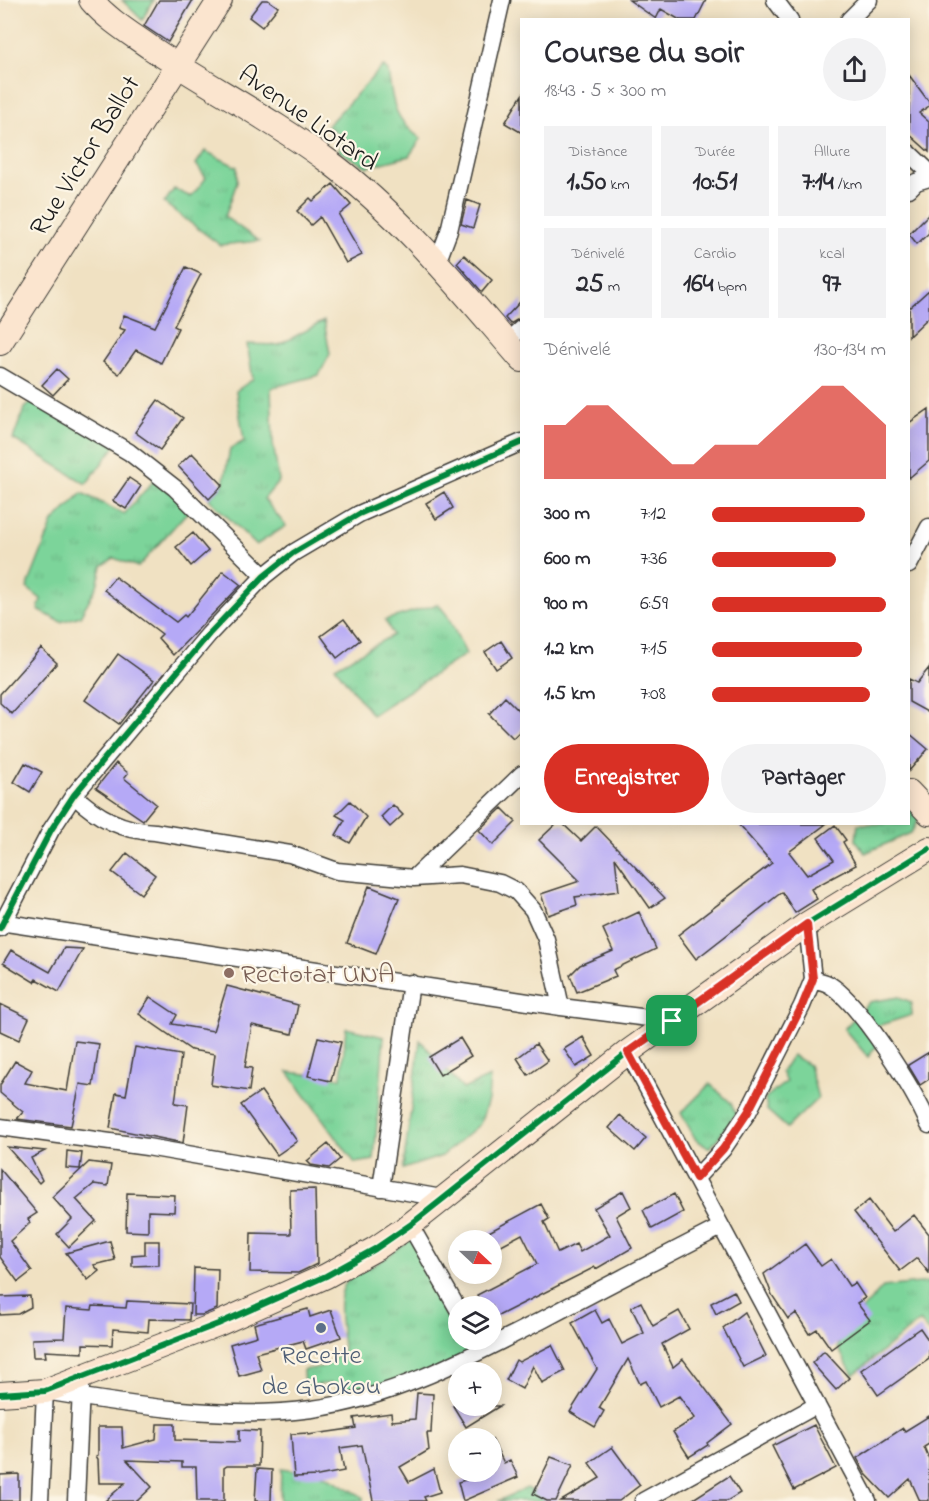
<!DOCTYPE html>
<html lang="fr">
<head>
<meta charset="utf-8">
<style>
  :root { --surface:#fff; --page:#f2f2f3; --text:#2b2b33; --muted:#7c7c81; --accent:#d93025 }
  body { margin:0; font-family:"Indie Flower",sans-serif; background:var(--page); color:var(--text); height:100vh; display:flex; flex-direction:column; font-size:22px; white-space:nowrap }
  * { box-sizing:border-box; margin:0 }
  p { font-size:20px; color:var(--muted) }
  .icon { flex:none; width:33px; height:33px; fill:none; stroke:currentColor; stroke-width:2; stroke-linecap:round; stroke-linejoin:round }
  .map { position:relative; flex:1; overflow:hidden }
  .drawer { position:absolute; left:520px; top:18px; width:390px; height:807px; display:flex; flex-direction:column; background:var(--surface); border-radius:0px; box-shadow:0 3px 15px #0003 }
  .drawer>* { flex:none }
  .needle { width:39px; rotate:112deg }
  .buttons { position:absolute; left:448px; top:1230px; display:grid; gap:12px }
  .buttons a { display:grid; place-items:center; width:54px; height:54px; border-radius:50%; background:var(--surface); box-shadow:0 3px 15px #0003; font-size:30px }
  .pin { position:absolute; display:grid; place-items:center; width:51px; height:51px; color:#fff; margin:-26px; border-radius:12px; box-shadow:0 3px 9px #0006 }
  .round { display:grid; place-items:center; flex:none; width:63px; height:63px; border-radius:32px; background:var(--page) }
  .headline { display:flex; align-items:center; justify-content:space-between; height:102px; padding:0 24px }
  h1 { font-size:33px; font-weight:700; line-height:45px }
  .stats { display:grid; grid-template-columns:repeat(3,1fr); gap:9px; height:102px; padding:6px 24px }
  .stats div { display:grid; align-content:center; border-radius:0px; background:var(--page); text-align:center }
  .stats b { font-size:26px; font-weight:700 }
  .stats small { font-size:16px; font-weight:400 }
  .stats p { font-size:16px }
  .chart { height:168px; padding:12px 24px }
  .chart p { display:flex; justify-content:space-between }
  .chart svg { width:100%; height:108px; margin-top:6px; fill:var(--accent); opacity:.7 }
  .cta { display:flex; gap:12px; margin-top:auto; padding:12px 24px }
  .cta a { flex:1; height:69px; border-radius:36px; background:var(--accent); color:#fff; font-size:24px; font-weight:700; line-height:69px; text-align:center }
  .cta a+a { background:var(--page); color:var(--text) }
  ul { padding:0 24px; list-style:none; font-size:20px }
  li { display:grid; grid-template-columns:96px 72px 1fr; align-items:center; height:45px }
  li i { height:15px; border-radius:8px; background:var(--accent) }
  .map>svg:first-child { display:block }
</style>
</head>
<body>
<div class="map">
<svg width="929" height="1501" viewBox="0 0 929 1501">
  <defs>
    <pattern id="grass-tufts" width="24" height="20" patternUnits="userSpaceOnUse" patternTransform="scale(1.5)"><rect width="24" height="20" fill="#7cd49a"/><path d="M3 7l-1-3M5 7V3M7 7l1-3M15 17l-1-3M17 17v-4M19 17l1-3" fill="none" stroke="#6bb584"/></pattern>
  </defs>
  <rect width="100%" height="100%" fill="#fcf5e5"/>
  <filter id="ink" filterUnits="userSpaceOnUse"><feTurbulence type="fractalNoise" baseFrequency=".0167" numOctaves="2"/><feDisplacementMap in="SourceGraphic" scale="12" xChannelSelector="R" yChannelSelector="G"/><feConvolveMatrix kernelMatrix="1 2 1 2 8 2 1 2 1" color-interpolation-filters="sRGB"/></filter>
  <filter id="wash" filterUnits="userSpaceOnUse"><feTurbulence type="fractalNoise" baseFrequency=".008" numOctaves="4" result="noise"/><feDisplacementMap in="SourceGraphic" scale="24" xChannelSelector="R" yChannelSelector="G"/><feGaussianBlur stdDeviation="1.35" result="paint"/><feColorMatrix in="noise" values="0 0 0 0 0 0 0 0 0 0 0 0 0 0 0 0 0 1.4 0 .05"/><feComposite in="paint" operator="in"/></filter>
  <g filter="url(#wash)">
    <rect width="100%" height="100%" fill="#f0e1c2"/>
    <path fill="url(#grass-tufts)" stroke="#4c785b" stroke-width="1.5" d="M122 0H154L142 20Z
      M383 66 388 71C393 104 393 118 421 139L409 156 367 167 338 151 345 139 327 126Z
      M205 151 237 167V182L225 217 259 241 220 245 164 203 174 189 191 197 206 178 196 164Z
      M324 321 330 354 319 375 271 388 273 443 279 481 264 499 286 526 256 545 209 499 223 485 230 449 244 441 236 391 253 379 247 344 279 345Z
      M37 398 116 445 86 484 13 439 24 409Z
      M156 478 190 509 138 567 114 558 102 566 97 586 80 616 61 622 38 610 41 599 27 588 53 522 82 493 124 514Z
      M438 604 447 615 466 654 372 715 335 667 393 635 385 620Z
      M909 792 922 813 911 833 865 853 856 840 858 824H909Z
      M899 997 911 1002 912 1015 871 1028 880 1042 868 1057 844 1029 869 1002Z
      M346 1028 384 1037 374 1160 355 1163 288 1072 341 1078Z
      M420 1040 463 1089 490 1077 488 1100 480 1124 442 1156 403 1169Z
      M792 1055 809 1065 818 1098 787 1128 767 1110 765 1098 786 1082 781 1072Z
      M710 1084 731 1103 736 1115 710 1148 696 1140 681 1113Z
      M416 1237 459 1311V1340H475L481 1351 366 1399 344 1392 333 1383 304 1386 303 1370 326 1366 343 1350C342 1326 332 1294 352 1274 357 1269 367 1268 374 1265 389 1257 401 1244 416 1237Z
      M929 1282V1333L920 1321 853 1375 838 1348 841 1333 883 1287Z
      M281 1469 327 1476 363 1497V1501H280Z
      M527 1488 551 1501H498Z"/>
    <g id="blocks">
      <path fill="#b5a9f6" d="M159 0H193L168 42 144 26Z
        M262 0H268L278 7 262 27 249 17Z
        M629 0H706L696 20H680L661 9 656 19Z
        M909 75 929 102V106L919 113 929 122V152L909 134Z
        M522 95V133L505 123Z
        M333 184 351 205 339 215 362 255 346 263 320 217 311 225 297 211 310 198 313 201Z
        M467 200 480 205 473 228 461 224Z
        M929 214V233L917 244 909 234Z
        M464 255 492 280 482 292 457 263Z
        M186 267 201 274 174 326 178 328 161 363 136 350 119 374 103 362 125 330 119 328 124 315 155 327Z
        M929 290V317L909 336V308Z
        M522 300V317L510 324 505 318Z
        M57 369 68 379 53 395 42 385Z
        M158 400 183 418 160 450 135 432Z
        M929 409V461L909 478V423Z
        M192 453 223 485 209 499 178 466Z
        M129 478 141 486 126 509 113 501Z
        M444 492 453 508 436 519 426 503Z
        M193 533 208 551 191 566 176 547Z
        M223 571 241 585 173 655 158 638 162 634 104 590 115 577 176 622 184 615 186 617Z
        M344 619 360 640 337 658 321 636Z
        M501 641 512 658 496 669 485 652Z
        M41 648 57 663 12 714 0 703V694Z
        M118 654 154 680 119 724 85 700Z
        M929 668V713L909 702V679L917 683Z
        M505 697 522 714V729L513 738 489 714Z
        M909 733 928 749 909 771Z
        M25 763 42 772 30 792 14 782Z
        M116 763 128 773 124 778 156 804 143 820 96 788Z
        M350 801 366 817 350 843 336 835 345 820 336 815Z
        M393 805 403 815 390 827 381 817Z
        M502 808 516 822 493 845 479 830Z
        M556 824H563L581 841 596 826 665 898 650 908 615 858 619 891 575 897 577 905 548 915 541 894 580 881 539 840Z
        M738 824H826L789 852 807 875 834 860 818 838 835 825 846 840 843 842 856 865 811 889 817 899 795 913 782 892 696 959 678 935 772 863Z
        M127 853 155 875 141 894 112 872Z
        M369 886 399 898 376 954 347 943Z
        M639 912 656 949 613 970 616 976 577 992 570 975 580 965 613 951 603 929Z
        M64 948 83 949 59 992 36 979 34 982 3 963 11 950 50 972Z
        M227 986 298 1005 292 1034 252 1025 245 1067 252 1068 249 1091 211 1085 215 1054 191 1050 139 1014 150 997 177 1015 172 1024 213 1031Z
        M0 1004 29 1018 19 1040 0 1031Z
        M318 1037 341 1042 331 1081 308 1076Z
        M583 1037 594 1056 576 1067 564 1049Z
        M460 1038 471 1056 440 1075 429 1057Z
        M75 1041 99 1044 93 1086 80 1084 71 1126 17 1119 23 1112 0 1093V1085L15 1061 32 1070 25 1083 67 1091Z
        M536 1044 548 1061 528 1075 517 1058Z
        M135 1047 181 1055 175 1103 188 1105 183 1143 110 1128 116 1093 126 1095Z
        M929 1052V1079L920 1085 908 1065Z
        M261 1091 297 1141 277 1155 241 1105Z
        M620 1115 646 1138 635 1151 609 1128Z
        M328 1144 340 1159 329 1168 311 1165 307 1161Z
        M7 1147 45 1151 31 1158 42 1180 39 1183Z
        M67 1151 82 1153 80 1169 66 1168Z
        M89 1162 111 1165 108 1186 94 1184 76 1199 96 1221 69 1247 57 1234 72 1219 52 1197Z
        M0 1169 37 1213 28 1219 30 1223 10 1241 32 1271 18 1282 0 1257Z
        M315 1189 317 1264 298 1273 250 1272 251 1233 291 1234 290 1190Z
        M623 1191 631 1207 616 1216 632 1248 596 1269 595 1267 492 1319V1306H483L477 1295 537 1264 522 1234 492 1250V1240H474L541 1204 549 1219 544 1222 558 1253 576 1244 580 1252 610 1235 594 1208Z
        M127 1193 175 1195 174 1212 148 1211V1232L126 1231Z
        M674 1194 683 1212 652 1229 643 1210Z
        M869 1200 893 1232 914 1215 929 1234V1273L917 1258 900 1271 854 1212Z
        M110 1241 115 1260 94 1265 99 1271 88 1280 66 1253Z
        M145 1241H159V1265L132 1266V1255L145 1254Z
        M805 1244 821 1266 831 1259 849 1286 855 1283 865 1298 857 1303 870 1320 831 1349 817 1329 809 1334 796 1313 788 1319 772 1295 764 1274Z
        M194 1268 218 1269 217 1309 202 1315H193Z
        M734 1291 739 1301 716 1314 711 1303Z
        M30 1296 31 1307 18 1314 0 1315V1297Z
        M127 1301 190 1304 189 1320 149 1319 148 1332 113 1329 112 1345 83 1344V1353L45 1351 46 1357H33L32 1339 64 1338 66 1308 92 1310 93 1306 126 1308Z
        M641 1302 653 1326 679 1311 689 1329 662 1344 673 1367 683 1359 732 1424 707 1443 708 1445 689 1457 673 1432 695 1418 679 1396 659 1407 646 1381 640 1384 628 1359 599 1408 604 1411 595 1427 570 1412 597 1369 572 1323 595 1310 602 1323 609 1319 622 1344 644 1333 631 1307Z
        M308 1309 310 1317 331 1310 341 1337 306 1349 303 1341 256 1353 261 1370 239 1376 230 1344 257 1336 254 1324Z
        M744 1312 766 1356 743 1367 723 1328Z
        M920 1328 929 1341V1359L878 1395 861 1370Z
        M552 1345 565 1371 542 1383 533 1366 522 1389 506 1380 516 1360 519 1362Z
        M824 1351 849 1378 836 1390 812 1363Z
        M417 1393 433 1394 431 1433H427L429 1450 400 1467 409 1482 434 1469 440 1492 424 1497 426 1501H373L362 1445 340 1448 344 1471 318 1476 294 1477 291 1434 308 1433V1435L356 1428 354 1418 391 1413 392 1421 415 1419Z
        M453 1406H500L466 1427Z
        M929 1416V1444L924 1447 929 1459V1501H920L910 1479 889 1498 865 1473 857 1458 903 1428 905 1431Z
        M157 1424H175V1440L239 1442V1430L260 1431 259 1466H227L224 1468V1501H197L196 1467H182V1462L127 1460 152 1487 137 1501H105L125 1483H99L98 1459 96 1456 98 1455V1427H122L123 1448 156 1439Z
        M814 1425 836 1468 794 1490 772 1446Z
        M492 1439 504 1463 510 1460 518 1477 463 1501 458 1482 480 1476 478 1472H492Z
        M612 1447 640 1485 619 1501H561L600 1478 589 1463Z
        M551 1457 573 1465 556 1501H547L533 1494Z
        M257 1469 272 1470 271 1501H255Z
        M19 1474V1501H0V1475Z
        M729 1476 740 1493 727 1501H690Z"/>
    </g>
  </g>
  <g filter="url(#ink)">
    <use href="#blocks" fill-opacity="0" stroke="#3c3a35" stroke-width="1.5"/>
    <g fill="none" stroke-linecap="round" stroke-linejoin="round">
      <defs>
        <path id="street" d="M775 0 790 20
          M849 20 869 0
          M909 153 929 172
          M909 189 916 182 929 178
          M437 263 449 231 502 0
          M506 342 522 328
          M0 376 129 452 175 488 264 576
          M909 565 929 527
          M74 795C97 818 123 831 155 832L290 854 337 871 414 878 460 875 500 883 516 891 533 910 546 939 561 1007
          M414 878 522 774
          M0 922 561 1007 672 1021
          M0 928 51 830 74 795 209 634 264 576 293 553 359 514 522 442
          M813 979C818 981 826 982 830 985 861 1005 915 1091 929 1125
          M628 1052 868 1501
          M0 1127 147 1147 442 1198
          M696 1178 723 1149 748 1112 802 1006 813 979 807 924
          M381 1188 411 983
          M410 1225 459 1311
          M40 1501 45 1391C129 1405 228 1421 312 1409 394 1398 471 1356 544 1319 603 1288 662 1257 721 1227
          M76 1501 81 1388
          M643 1501 817 1405"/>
        <path id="secondary" d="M91 0C108 20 130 33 151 48 209 87 272 119 328 161 402 216 462 291 522 360
          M0 343 220 0
          M909 792 929 813
          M0 1394 45 1391 218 1324 326 1276 375 1249 410 1225 628 1052 807 924 929 849"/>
      </defs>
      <use href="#street" stroke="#3c3a35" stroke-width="19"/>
      <use href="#secondary" stroke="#3c3a35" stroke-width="26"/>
      <use href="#street" stroke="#fff" stroke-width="16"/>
      <use href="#secondary" stroke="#fbe5cf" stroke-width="24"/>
      <defs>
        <path id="cycleway" d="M0 928 51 830 74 795 209 634 264 576 293 553 359 514 522 442
          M0 1394 45 1391 218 1324 326 1276 375 1249 410 1225 628 1052 807 924 929 849"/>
      </defs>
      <use href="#cycleway" stroke="#fcf5e5" stroke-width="10"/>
      <use href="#cycleway" stroke="#00873e" stroke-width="6"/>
    </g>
  </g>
  <g fill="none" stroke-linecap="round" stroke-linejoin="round" filter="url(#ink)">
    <defs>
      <path id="route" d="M807 924 813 979 802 1006 748 1112 723 1149 696 1178 628 1052Z"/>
    </defs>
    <use href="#route" stroke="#fff" stroke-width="12"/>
    <use href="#route" stroke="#d93025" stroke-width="8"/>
  </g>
  <circle fill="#8d6e63" stroke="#fcf5e5" stroke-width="2" cx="229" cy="973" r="6"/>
  <circle fill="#5c6f8a" stroke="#fcf5e5" stroke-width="2" cx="321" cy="1328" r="6"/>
  <g text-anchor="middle" stroke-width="4.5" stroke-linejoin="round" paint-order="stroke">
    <g font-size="27" fill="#1c1c1c" stroke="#fcf5e5">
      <text transform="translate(309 117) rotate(35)" y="9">Avenue Liotard</text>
      <text transform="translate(84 155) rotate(-58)" y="9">Rue Victor Ballot</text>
    </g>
    <g font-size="27" fill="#785e54" stroke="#fcf5e5" text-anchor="start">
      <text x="241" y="982">Rectotat UNA</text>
    </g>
    <g font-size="27" fill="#4e5e75" stroke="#fcf5e5">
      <text x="321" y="1363">Recette<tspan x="321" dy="31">de Gbokou</tspan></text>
    </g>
  </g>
</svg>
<div class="buttons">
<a><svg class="needle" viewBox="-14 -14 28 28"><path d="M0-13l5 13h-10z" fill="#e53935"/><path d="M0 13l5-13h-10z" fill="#7c7c81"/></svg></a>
<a><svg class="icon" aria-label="layers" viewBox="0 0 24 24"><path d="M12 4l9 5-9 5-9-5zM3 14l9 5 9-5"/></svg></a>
<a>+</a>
<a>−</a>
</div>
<div class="pin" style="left:672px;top:1021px;background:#1e9e55"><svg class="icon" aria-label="arrive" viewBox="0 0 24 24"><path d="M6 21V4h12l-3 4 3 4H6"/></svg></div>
<section class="drawer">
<div class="headline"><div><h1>Course du soir</h1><p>18:43 · 5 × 300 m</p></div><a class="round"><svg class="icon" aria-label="share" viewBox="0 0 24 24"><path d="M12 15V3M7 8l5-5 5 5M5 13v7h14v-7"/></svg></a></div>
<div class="stats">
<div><p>Distance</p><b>1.50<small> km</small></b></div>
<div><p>Durée</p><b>10:51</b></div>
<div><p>Allure</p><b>7:14<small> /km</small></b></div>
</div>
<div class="stats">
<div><p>Dénivelé</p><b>25<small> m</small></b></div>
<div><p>Cardio</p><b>164<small> bpm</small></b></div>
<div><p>kcal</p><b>97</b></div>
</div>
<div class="chart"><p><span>Dénivelé</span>130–134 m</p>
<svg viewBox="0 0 160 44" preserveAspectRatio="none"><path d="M0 44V22L10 22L20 14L30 14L40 22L50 30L60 38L70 38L80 30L90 30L100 30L110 22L120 14L130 6L140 6L150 14L160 22V44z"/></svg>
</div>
<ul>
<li><b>300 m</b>7:12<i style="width:88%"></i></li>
<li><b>600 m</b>7:36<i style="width:71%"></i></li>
<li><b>900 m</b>6:59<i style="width:100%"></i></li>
<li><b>1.2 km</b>7:15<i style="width:86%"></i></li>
<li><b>1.5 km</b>7:08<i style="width:91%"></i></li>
</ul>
<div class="cta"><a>Enregistrer</a><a>Partager</a></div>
</section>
</div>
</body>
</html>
